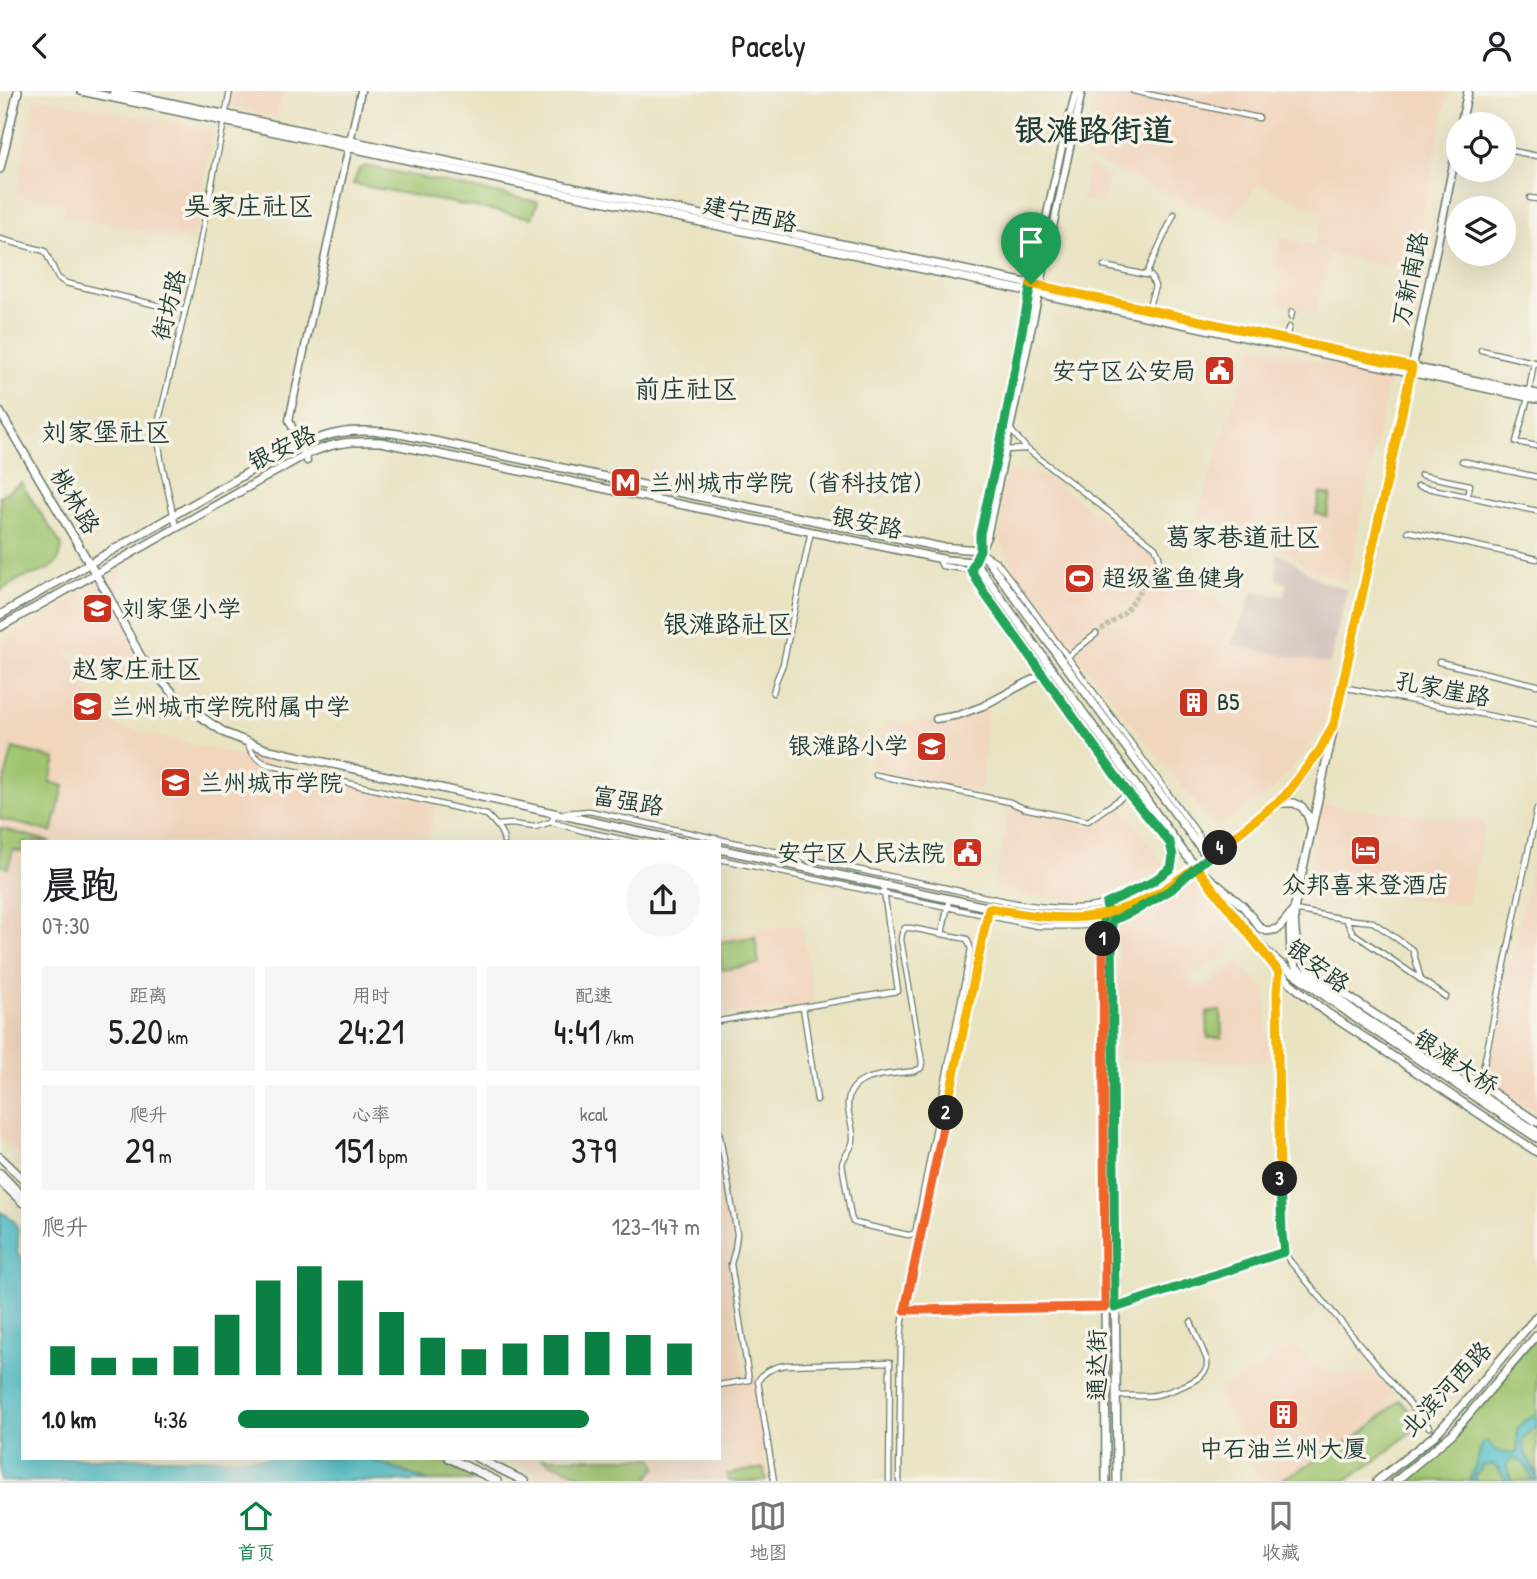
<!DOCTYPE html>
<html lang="zh">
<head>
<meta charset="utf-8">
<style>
  :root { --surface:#fff; --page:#f6f6f6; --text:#202124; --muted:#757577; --line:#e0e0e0; --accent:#0b8043 }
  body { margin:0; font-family:"Patrick Hand","LXGW WenKai TC",sans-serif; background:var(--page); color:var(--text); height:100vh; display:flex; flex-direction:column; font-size:26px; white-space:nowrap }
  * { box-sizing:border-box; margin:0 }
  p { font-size:23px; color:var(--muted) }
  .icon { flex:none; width:38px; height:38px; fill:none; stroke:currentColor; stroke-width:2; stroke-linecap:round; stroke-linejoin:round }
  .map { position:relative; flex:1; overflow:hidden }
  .sheet { position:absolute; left:21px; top:749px; width:700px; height:620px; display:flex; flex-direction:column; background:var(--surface); border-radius:0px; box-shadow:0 7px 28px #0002 }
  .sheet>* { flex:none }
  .buttons { position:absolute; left:1446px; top:21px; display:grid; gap:14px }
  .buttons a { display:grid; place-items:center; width:70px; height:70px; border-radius:50%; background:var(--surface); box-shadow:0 7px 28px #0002; font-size:35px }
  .pin { position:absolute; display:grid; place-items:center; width:60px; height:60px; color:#fff; margin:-72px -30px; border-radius:50% 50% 50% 0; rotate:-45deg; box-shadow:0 0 7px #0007 }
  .pin .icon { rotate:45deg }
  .km { position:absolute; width:35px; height:35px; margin:-18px; border-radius:50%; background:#222; color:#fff; font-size:19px; line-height:35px; text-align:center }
  .round { display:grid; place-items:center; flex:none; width:74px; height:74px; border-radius:37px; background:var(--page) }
  .overview { display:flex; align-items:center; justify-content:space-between; height:119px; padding:0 21px }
  h1 { font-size:38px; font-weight:600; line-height:52px }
  .metrics { display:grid; grid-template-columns:repeat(3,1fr); gap:10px; height:119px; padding:7px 21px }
  .metrics div { display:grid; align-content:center; border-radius:0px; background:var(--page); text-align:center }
  .metrics b { font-size:35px; font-weight:600 }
  .metrics small { font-size:19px; font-weight:400 }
  .metrics p { font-size:19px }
  .chart { height:196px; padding:14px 21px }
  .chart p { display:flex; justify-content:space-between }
  .chart svg { width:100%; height:126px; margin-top:7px; stroke:var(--accent); stroke-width:6 }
  ul { padding:0 21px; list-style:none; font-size:23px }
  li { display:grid; grid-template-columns:112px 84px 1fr; align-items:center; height:52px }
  li i { height:18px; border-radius:9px; background:var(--accent) }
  header { display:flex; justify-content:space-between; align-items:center; height:91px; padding:0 21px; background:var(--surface); font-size:32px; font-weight:600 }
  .tab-bar { display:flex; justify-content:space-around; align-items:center; height:98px; border-top:2px solid var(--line); background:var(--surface); font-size:19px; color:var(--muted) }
  .tab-bar a { display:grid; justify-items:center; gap:4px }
  .tab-bar .active { color:var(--accent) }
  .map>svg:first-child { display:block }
</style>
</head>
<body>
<header><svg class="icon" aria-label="back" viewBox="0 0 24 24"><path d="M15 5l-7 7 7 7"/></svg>Pacely<svg class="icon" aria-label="person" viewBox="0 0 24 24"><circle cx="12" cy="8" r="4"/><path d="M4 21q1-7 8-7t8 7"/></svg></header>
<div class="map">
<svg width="1537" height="1390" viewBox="0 0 1537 1390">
  <rect width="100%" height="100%" fill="#f7f3e8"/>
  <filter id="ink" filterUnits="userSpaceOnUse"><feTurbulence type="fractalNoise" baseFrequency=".0143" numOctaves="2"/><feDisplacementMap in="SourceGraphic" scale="14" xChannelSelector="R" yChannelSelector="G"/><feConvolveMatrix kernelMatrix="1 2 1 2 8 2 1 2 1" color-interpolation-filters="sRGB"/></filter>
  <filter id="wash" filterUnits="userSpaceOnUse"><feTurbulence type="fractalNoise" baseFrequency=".00686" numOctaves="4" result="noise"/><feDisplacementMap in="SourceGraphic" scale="28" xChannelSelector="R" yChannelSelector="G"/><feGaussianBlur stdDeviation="1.57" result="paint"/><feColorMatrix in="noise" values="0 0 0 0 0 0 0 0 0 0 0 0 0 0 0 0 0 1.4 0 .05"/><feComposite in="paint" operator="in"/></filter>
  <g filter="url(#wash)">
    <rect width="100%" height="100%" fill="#e9e3c2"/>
    <path fill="#f1d5bd" d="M231 0H283L276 27 227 16Z
      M1096 0H1449L1410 181 1329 162 1316 222 1276 212 1282 178 1274 176 1281 147 1315 154 1324 121 1258 93 1231 130 1083 65Z
      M34 6 213 39 193 149 63 125 65 112 16 103Z
      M1088 75 1109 84 1103 113 1081 109Z
      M1252 256 1390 285 1347 492 1304 474 1294 465 1241 442 1240 437 1197 426Z
      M1007 380 1046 386 1201 500 1236 521 1230 554 1330 573 1324 636 1277 696 1216 737 1022 497 1000 448 1003 395Z
      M120 478 119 506 142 512 132 571 65 559 109 633 436 713 427 751H23V1069L0 1046V553Z
      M988 618 981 700 870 678 884 630 917 631 941 629Z
      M1119 714 1167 776 1118 800 1080 809 1032 806 994 799 1010 717 1086 735 1094 734Z
      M1323 714 1486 731 1467 814 1306 795Z
      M1537 757V1023L1485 988 1535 760Z
      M1198 793 1242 848 1200 881H1191V894H1208L1239 872 1266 899 1268 970H1119L1118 833 1179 798Z
      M802 833 814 912 719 926V845Z
      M719 1063 734 1150 732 1160 728 1167V1179L744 1283 754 1282 772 1390H556L508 1367H719Z
      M1295 1254 1317 1279 1341 1283H1366L1373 1279 1400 1309 1367 1338 1333 1360 1279 1390H1259L1218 1300Z"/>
    <path fill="#cec1ba" d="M1277 463 1289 467 1307 481 1323 491 1347 498 1330 573 1230 554 1247 517 1252 500 1284 505 1287 492 1277 489Z"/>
    <path fill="#9fc570" stroke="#5f8152" stroke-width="2" d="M366 75 538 111 532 127 353 93 359 78Z
      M21 392 62 455C60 482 40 480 20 488 13 491 7 496 0 500V405Z
      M1320 402 1331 404 1327 425 1316 423Z
      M13 657 56 668 50 691 64 695 52 741 0 728V706Z
      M0 737 51 751H23V761L13 759 8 777 0 774Z
      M755 846 759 873 722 879 719 851Z
      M1221 920 1222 947H1208L1207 921Z
      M1537 1244V1390H1396L1452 1343Z
      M1400 1309 1421 1333 1376 1370 1345 1390H1279L1333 1360 1367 1338Z
      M365 1367H434L482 1390H428Z
      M541 1367H653L657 1376 649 1385V1390H594Z
      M764 1377 766 1390H728L727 1383Z"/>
    <path fill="#51bfc8" stroke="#387e7e" stroke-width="2" d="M0 1121C22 1130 19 1142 17 1162L23 1168V1367H365L428 1390H0Z
      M1537 1323V1334C1507 1357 1534 1365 1537 1390H1532C1529 1378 1524 1367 1510 1368L1507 1376 1511 1390H1506L1499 1379 1493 1374H1484L1476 1384 1475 1390H1470L1483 1351 1488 1350C1495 1362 1503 1363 1516 1362L1518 1356 1517 1338 1523 1331Z"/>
  </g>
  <g filter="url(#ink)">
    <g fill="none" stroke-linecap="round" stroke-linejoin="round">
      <path stroke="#c1c2a6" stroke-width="4.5" stroke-dasharray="4.5 2" stroke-linecap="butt" d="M1096 543 1125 521 1159 475"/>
      <defs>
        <path id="minor" d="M1133 0 1259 27
          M1503 58 1537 65
          M1530 107 1537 108
          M0 148 45 160 58 187 66 192 177 219H185
          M1104 175 1151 185 1155 195 1148 218
          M1146 184 1174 123
          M1291 226 1292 221
          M1285 248 1289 236
          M1481 259 1537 272
          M1534 271 1528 307 1516 351 1537 355
          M1010 338 1027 358 1155 456 1159 465V475
          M1005 359 1026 358
          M1462 370 1537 386
          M1421 384 1470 394 1467 405
          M1418 395 1537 420
          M176 436 161 369 157 337 194 183 230 0
          M1408 440 1537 468
          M986 464 997 471 1014 493 1198 743 1204 757
          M1067 566 1096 543
          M1439 571 1537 594
          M1342 596 1537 634
          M773 602 776 590 783 573 811 440
          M247 651C251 663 258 669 269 674L487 724C495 732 503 740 504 751
          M876 684 1010 711 1023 717 1088 730 1128 702 985 503 971 479 942 475 939 468
          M565 722 589 720C704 744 818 771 932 794 981 804 1040 822 1090 816 1116 812 1141 799 1163 785
          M551 731 583 740 635 751
          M497 734 512 733 535 736 551 731 556 723
          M719 768 1037 835C1059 835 1082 837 1103 832 1127 827 1162 807 1180 791
          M1294 819 1345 828 1373 831 1413 859 1421 889
          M1346 829 1353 842 1446 906
          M942 843 967 848 971 858 916 1138 914 1143 908 1144 859 1133 853 1131 851 1126 842 1073C844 1064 852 1059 853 1049 854 1039 849 1027 848 1017 845 981 891 984 915 980L921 977 922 971 901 849 902 842 905 837H911L942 843 949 808
          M1279 881 1277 901 1281 1143 1285 1161 1289 1169 1429 1336
          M803 916 817 1009
          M719 930 898 900 883 794
          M1480 993 1537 718
          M719 1040 737 1143 735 1158 731 1173 749 1289 719 1294
          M1116 1217 1285 1161
          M905 1219 1104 1216
          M1117 1305C1130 1304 1144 1306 1156 1304 1169 1301 1199 1291 1205 1280 1208 1276 1207 1275 1207 1269L1191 1231
          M774 1390 758 1290C764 1280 773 1276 785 1274L890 1271 889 1390
          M899 1390 901 1249 903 1229 989 816"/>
        <path id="tertiary" d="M307 370 289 329 361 0
          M980 457V443C1014 296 1038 146 1076 0
          M971 479 987 446 1082 0
          M936 628 959 624 983 615 1052 578
          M1128 702 1170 752 1173 765 1171 777 1163 785"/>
        <path id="secondary" d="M81 0 1537 308
          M114 0 1031 193 1537 303
          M1461 33 1468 0
          M0 78 18 0
          M0 321 108 504 142 568 185 615 225 642 265 658 684 751
          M1276 712C1300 694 1316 665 1330 640
          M719 758 1019 823C1069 832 1117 826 1160 801 1172 793 1184 784 1196 776
          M1112 822 1117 1390
          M1103 824 1106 1390
          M1291 867 1290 837 1411 282 1458 51"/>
        <path id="primary" d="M0 524 273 367C326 342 346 334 405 344L940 456 980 459 1208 767
          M0 536C102 480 203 421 305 364 335 351 349 350 381 351L947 469 975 471 1183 760 1253 849 1282 874 1354 926 1537 1047
          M1196 776 1276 712H1294L1302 716 1308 725 1312 738
          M1207 785 1243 815 1260 837 1267 840 1278 838 1294 819
          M1294 819C1295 859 1298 877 1335 897L1537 1031
          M1262 860 1290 892 1326 921 1537 1061
          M1291 867 1297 877 1357 922 1537 1041
          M0 1066 23 1088
          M0 1082 23 1106
          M0 1090 23 1112
          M449 1367 497 1390
          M477 1367 524 1390
          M1377 1390 1435 1344 1465 1311 1537 1225
          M1396 1390 1452 1343 1537 1244"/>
      </defs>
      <use href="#minor" stroke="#676" stroke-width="7"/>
      <use href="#tertiary" stroke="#676" stroke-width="9"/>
      <use href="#secondary" stroke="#676" stroke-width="10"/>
      <use href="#primary" stroke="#676" stroke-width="10"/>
      <use href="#minor" stroke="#fff" stroke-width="4.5"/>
      <use href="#tertiary" stroke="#fff" stroke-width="6"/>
      <use href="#secondary" stroke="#fff" stroke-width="7"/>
      <use href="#primary" stroke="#fff" stroke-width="7"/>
    </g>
  </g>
  <g fill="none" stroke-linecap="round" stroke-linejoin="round" filter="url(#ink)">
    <defs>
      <path id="split-1" d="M1031 193 1004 335 980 443V459L971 479 985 503 1128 702 1170 752 1173 765 1171 777 1152 791 1106 813 1108 823 1103 824V848"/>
      <path id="split-2" d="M946 1022 905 1219 1105 1216 1103 848"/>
      <path id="split-3" d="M946 1022 989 817C1053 830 1101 835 1160 801 1172 794 1184 784 1196 776L1279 881 1277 901 1280 1088"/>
      <path id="split-4" d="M1220 757 1196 776 1172 798 1136 819 1112 830 1115 1217 1284 1161 1282 1143 1280 1088"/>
      <path id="split-5" d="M1031 193 1412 276 1334 633 1320 659 1285 705 1220 757"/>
    </defs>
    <use href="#split-1" stroke="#fff" stroke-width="14"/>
    <use href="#split-2" stroke="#fff" stroke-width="14"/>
    <use href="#split-3" stroke="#fff" stroke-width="14"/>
    <use href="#split-4" stroke="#fff" stroke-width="14"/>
    <use href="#split-5" stroke="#fff" stroke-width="14"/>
    <use href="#split-1" stroke="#22a559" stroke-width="9"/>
    <use href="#split-2" stroke="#f0652b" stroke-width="9"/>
    <use href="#split-3" stroke="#f5b400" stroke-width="9"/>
    <use href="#split-4" stroke="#22a559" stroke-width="9"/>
    <use href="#split-5" stroke="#f5b400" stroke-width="9"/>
  </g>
  <defs>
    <symbol id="civic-square" viewBox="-11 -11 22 22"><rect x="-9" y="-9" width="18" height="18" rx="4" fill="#c8321e" stroke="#f7f3e8"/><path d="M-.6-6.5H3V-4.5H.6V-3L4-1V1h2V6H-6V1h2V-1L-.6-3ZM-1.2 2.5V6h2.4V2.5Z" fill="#fff"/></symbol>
    <symbol id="metro-square" viewBox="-11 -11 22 22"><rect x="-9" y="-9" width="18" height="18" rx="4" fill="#c8321e" stroke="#f7f3e8"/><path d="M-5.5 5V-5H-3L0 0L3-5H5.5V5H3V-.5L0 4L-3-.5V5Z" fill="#fff"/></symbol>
    <symbol id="stadium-square" viewBox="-11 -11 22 22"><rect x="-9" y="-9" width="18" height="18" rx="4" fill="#c8321e" stroke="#f7f3e8"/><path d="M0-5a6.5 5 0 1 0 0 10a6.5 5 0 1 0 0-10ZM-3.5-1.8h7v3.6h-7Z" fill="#fff"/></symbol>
    <symbol id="school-square" viewBox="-11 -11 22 22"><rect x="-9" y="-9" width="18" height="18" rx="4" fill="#c8321e" stroke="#f7f3e8"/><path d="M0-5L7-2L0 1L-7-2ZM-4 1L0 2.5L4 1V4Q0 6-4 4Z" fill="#fff"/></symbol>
    <symbol id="building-square" viewBox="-11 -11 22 22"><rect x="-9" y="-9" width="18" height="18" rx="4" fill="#c8321e" stroke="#f7f3e8"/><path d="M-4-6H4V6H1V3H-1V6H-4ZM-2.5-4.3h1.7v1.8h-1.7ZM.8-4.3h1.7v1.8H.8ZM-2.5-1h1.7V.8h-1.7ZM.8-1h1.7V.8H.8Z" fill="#fff"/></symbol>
    <symbol id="hotel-square" viewBox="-11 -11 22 22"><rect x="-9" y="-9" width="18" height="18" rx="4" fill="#c8321e" stroke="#f7f3e8"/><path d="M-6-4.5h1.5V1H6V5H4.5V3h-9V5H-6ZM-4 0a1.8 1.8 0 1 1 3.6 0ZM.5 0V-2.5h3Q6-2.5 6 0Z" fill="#fff"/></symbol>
  </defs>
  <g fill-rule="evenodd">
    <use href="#civic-square" x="1202" y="262" width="35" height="35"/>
    <use href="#metro-square" x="608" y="374" width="35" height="35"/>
    <use href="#stadium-square" x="1062" y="470" width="35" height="35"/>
    <use href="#school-square" x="80" y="500" width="35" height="35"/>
    <use href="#building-square" x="1176" y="594" width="35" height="35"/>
    <use href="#school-square" x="70" y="598" width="35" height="35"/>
    <use href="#school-square" x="914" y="638" width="35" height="35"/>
    <use href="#school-square" x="158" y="674" width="35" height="35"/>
    <use href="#hotel-square" x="1348" y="742" width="35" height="35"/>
    <use href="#civic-square" x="950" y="744" width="35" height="35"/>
    <use href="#building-square" x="1266" y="1306" width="35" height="35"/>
  </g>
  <g text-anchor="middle" stroke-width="7" stroke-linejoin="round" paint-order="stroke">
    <g font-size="24" fill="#1f3d34" stroke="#f7f3e8">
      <text transform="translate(750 123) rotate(12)" y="8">建宁西路</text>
      <text transform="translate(1410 188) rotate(-78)" y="8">万新南路</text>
      <text transform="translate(169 214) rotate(-76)" y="8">街坊路</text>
      <text transform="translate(282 357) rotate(-26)" y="8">银安路</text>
      <text transform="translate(75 410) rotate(59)" y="8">桃林路</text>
      <text transform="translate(867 432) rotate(12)" y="8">银安路</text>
      <text transform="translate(1443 598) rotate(11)" y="8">孔家崖路</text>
      <text transform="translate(628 710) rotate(10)" y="8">富强路</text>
      <text transform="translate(1318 875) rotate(37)" y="8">银安路</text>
      <text transform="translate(1456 971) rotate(34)" y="8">银滩大桥</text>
      <text transform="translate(1097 1274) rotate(-90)" y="8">通达街</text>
      <text transform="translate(1446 1298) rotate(-47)" y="8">北滨河西路</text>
    </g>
    <g font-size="24" fill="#1f3d34" stroke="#f7f3e8" text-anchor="start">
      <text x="1196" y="288" text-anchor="end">安宁区公安局</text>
      <text x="649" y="400">兰州城市学院（省科技馆）</text>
      <text x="1102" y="495">超级鲨鱼健身</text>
      <text x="121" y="526">刘家堡小学</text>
      <text x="1217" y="619">B5</text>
      <text x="110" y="624">兰州城市学院附属中学</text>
      <text x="908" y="663" text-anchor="end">银滩路小学</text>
      <text x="199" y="700">兰州城市学院</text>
      <text x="945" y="770" text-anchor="end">安宁区人民法院</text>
      <text x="1366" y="802" text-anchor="middle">众邦喜来登酒店</text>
      <text x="1283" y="1366" text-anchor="middle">中石油兰州大厦</text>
    </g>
    <g font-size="26" fill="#1f3d34" stroke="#f7f3e8">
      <text x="249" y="124">吴家庄社区</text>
      <text x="686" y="307">前庄社区</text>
      <text x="106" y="350">刘家堡社区</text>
      <text x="1243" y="455">葛家巷道社区</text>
      <text x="728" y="542">银滩路社区</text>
      <text x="137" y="587">赵家庄社区</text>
    </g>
    <g font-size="32" font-weight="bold" fill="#1f3d34" stroke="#f7f3e8">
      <text x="1094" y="50">银滩路街道</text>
    </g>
  </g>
</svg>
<div class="buttons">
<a><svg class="icon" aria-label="locate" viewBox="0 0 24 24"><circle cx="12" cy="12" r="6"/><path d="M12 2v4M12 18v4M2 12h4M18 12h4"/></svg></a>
<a><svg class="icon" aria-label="layers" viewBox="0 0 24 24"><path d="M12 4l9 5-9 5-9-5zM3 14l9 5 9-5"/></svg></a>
</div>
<div class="pin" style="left:1031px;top:193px;background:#1e9e55"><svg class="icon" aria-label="arrive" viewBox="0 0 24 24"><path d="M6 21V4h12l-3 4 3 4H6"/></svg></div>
<b class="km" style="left:1103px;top:848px">1</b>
<b class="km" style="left:946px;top:1022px">2</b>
<b class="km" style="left:1280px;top:1088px">3</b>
<b class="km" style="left:1220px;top:757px">4</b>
<section class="sheet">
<div class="overview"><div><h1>晨跑</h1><p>07:30</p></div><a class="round"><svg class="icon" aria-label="share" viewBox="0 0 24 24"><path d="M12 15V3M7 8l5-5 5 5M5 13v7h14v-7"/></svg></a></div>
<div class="metrics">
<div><p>距离</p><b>5.20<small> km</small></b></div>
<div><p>用时</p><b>24:21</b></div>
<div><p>配速</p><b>4:41<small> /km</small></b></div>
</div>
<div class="metrics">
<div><p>爬升</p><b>29<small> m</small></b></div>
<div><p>心率</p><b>151<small> bpm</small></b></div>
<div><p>kcal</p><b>379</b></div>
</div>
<div class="chart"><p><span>爬升</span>123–147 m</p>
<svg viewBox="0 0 160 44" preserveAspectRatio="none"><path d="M5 44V34M15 44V38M25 44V38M35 44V34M45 44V23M55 44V11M65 44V6M75 44V11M85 44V22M95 44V31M105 44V35M115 44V33M125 44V30M135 44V29M145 44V30M155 44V33"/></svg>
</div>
<ul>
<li><b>1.0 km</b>4:36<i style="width:76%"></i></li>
</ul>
</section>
</div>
<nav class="tab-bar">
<a class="active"><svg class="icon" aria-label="home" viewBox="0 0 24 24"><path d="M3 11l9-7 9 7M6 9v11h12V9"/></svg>首页</a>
<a><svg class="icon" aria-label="map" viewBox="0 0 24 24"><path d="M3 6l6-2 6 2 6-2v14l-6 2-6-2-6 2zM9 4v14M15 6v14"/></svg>地图</a>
<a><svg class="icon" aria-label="saved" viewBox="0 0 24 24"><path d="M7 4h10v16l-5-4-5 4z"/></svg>收藏</a>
</nav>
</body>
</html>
